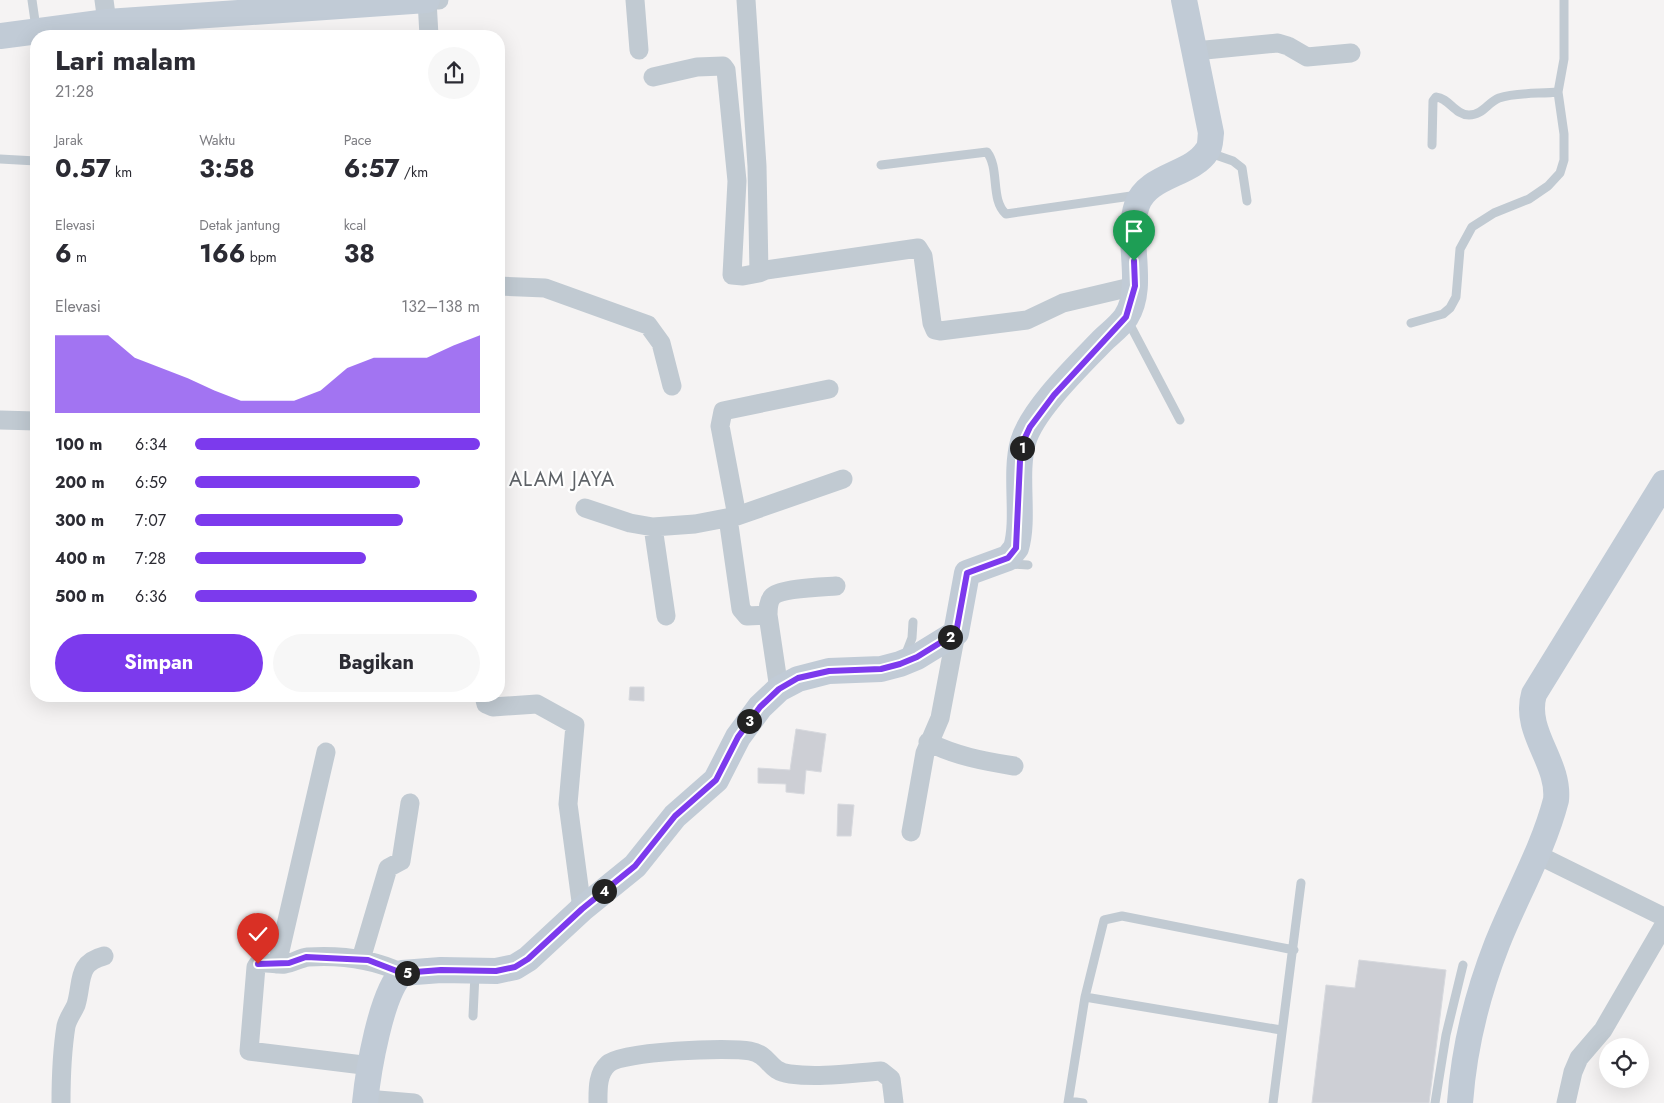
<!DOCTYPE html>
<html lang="id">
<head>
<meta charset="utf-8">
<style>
  :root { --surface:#fff; --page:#f7f7f7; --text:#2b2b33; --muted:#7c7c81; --accent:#7c3aed }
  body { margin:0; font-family:Jost,sans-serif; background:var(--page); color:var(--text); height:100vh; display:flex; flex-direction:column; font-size:19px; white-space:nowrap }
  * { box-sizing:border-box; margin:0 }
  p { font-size:16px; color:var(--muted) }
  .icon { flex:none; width:28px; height:28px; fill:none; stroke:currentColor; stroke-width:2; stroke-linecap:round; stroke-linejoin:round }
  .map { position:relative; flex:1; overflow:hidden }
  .side { position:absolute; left:30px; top:30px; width:475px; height:672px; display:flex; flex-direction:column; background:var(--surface); border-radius:20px; box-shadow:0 5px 20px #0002 }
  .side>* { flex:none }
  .tools { position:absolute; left:1599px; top:1038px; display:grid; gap:10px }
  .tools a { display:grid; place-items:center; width:50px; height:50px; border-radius:50%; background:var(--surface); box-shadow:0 5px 20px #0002; font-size:25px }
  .pin { position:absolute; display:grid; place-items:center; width:42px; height:42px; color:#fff; margin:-51px -21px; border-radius:50% 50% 50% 0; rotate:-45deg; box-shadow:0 0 5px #0007 }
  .pin .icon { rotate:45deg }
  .km { position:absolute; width:25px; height:25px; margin:-12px; border-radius:50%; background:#222; color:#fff; font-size:14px; line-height:25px; text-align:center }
  .round { display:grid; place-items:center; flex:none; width:52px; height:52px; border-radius:26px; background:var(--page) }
  .headline { display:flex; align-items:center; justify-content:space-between; height:85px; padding:0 25px }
  h1 { font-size:28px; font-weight:700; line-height:38px }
  .metrics { display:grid; grid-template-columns:repeat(3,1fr); gap:8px; height:85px; padding:5px 25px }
  .metrics div { display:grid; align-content:center }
  .metrics b { font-size:25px; font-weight:700 }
  .metrics small { font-size:14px; font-weight:400 }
  .metrics p { font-size:14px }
  .chart { height:140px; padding:10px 25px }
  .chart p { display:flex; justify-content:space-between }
  .chart svg { width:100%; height:90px; margin-top:5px; fill:var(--accent); opacity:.7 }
  .primary-button { display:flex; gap:10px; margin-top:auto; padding:10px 25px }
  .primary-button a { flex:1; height:58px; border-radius:30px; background:var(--accent); color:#fff; font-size:20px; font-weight:700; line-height:58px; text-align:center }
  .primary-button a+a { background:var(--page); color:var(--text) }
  ul { padding:0 25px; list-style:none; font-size:16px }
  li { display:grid; grid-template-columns:80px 60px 1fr; align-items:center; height:38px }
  li i { height:12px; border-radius:6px; background:var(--accent) }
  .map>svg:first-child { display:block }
</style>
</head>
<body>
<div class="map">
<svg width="1664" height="1103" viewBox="0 0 1664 1103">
  <rect width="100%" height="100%" fill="#f5f3f3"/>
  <path fill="#cdcfd5" stroke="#d7d9de" d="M630 687H644V701L629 700Z
    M796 729 826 734 821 772 806 770 804 794 786 792V784L758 783V768L790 770Z
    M838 804 854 805 851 836H837Z
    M1359 960 1446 970 1429 1103H1312L1326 985 1355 988Z"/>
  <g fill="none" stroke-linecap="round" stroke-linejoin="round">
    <path stroke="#c1cad2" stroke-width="9" d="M32 0 36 28
      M1432 145 1433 101 1436 97C1449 98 1455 115 1469 115 1483 115 1488 102 1499 98 1517 92 1540 94 1558 92
      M1210 153 1233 161 1242 168 1247 201
      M0 159 36 161
      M881 165 987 152C1000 169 990 200 1006 214L1138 195
      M1127 319 1180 420
      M1411 323 1443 314 1450 308 1456 297 1460 249 1472 227 1494 213 1529 199 1548 186 1560 173 1564 160V134L1558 92 1564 59V0
      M1009 564 1028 565
      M905 656 912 638 913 622
      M1085 997 1281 1030
      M473 1016 475 974
      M1069 1101 1083 1103
      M1068 1103 1085 997 1104 920 1122 916 1294 950
      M1273 1103 1301 883
      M1435 1103 1446 1035 1463 965"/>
    <path stroke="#c1cad2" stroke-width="19" d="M104 0 107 22
      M635 0 639 50
      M746 0 757 166 759 273 766 270 918 248 923 256 932 323 935 330 940 331 1027 320 1063 303 1135 286
      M429 36 427 0H439
      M1195 51 1278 43 1288 46 1307 57 1351 53
      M653 77 697 67 723 66 726 70 737 181 732 275 743 276 759 273
      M499 286 545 288 648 325 661 343 672 386
      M0 420 36 421
      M585 508 630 523 653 527 695 524 737 516 843 479
      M737 516 720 426 723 411 829 389
      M728 518 741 609 747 616 768 615
      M653 527 666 616
      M779 689 768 615C768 609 768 601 773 596 782 588 823 587 836 586
      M484 696 486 704 493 707 537 704 575 725 568 804 582 909
      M928 742C956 756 983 761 1014 766
      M911 832 925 753 940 718 956 633
      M1536 854 1664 917
      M361 959 388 868 401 861 410 803
      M277 964 326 752
      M371 1066 249 1051 256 967 258 964C267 961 276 965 285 964 293 963 300 958 308 957 340 955 373 959 402 973
      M366 1099 414 1103
      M61 1103C61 1077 62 1051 66 1026 68 1018 73 1012 76 1005 83 982 76 963 104 956
      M598 1103C598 1090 597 1074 608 1064 621 1051 729 1047 750 1051 771 1055 767 1071 790 1074 820 1078 852 1073 881 1071L891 1079 894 1103
      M1566 1103 1573 1072 1579 1058 1603 1030 1664 925"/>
    <path stroke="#c1cbd6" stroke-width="26" d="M0 36 107 22 427 0
      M365 1103C368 1072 381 993 402 973L441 970 496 971 515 967 528 959 582 909 635 866 675 816 716 780 738 737 760 707 779 689 798 679 829 671 881 669 900 664 917 657 956 633 967 573 1008 558 1016 548C1025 518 1014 475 1023 442 1032 410 1078 366 1102 341 1109 334 1120 326 1126 317 1146 285 1125 240 1137 205 1147 175 1192 175 1207 151 1211 146 1210 139 1211 133L1184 0
      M1460 1103C1464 1048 1477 995 1497 944 1516 896 1543 850 1556 800 1560 762 1523 732 1534 694L1664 483"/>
  </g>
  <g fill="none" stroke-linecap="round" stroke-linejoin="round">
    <defs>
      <path id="route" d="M258 964 289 963 306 957 368 960 402 973 441 970 496 971 515 967 528 959 582 909 635 866 675 816 716 780 738 737 760 707 779 689 798 678 829 671 881 669 900 664 917 657 956 633 967 573 1008 558 1016 548 1020 461 1023 442 1030 427 1054 395 1126 317 1135 286 1134 261"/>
    </defs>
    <use href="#route" stroke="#fff" stroke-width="10"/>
    <use href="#route" stroke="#7c3aed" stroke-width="6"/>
  </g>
  <g text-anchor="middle" stroke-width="4.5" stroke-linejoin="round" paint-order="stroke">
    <g font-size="20" letter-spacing="1" fill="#5f6368" stroke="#fff">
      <text x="562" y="486">ALAM JAYA</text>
    </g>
  </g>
</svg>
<div class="tools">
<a><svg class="icon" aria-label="locate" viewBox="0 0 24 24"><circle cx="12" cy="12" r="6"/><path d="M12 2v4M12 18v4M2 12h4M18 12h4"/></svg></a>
</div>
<div class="pin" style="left:1134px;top:261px;background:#1e9e55"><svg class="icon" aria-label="arrive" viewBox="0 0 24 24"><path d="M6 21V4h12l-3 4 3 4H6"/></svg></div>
<div class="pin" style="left:258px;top:964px;background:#d93025"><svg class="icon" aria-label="check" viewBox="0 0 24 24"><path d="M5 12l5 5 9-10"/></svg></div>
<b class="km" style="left:1022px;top:448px">1</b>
<b class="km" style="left:950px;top:637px">2</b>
<b class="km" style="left:749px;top:721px">3</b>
<b class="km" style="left:604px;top:891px">4</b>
<b class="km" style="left:407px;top:973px">5</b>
<section class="side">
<div class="headline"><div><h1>Lari malam</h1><p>21:28</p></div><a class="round"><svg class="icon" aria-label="share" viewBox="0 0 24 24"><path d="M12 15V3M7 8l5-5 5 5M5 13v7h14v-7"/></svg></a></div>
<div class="metrics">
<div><p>Jarak</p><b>0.57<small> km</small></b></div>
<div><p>Waktu</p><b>3:58</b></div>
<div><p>Pace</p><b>6:57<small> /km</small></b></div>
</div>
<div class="metrics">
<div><p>Elevasi</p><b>6<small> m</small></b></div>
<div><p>Detak jantung</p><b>166<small> bpm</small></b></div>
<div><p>kcal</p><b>38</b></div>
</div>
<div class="chart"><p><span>Elevasi</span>132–138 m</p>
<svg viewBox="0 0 160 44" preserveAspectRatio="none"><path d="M0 44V6L10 6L20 6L30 17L40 22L50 27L60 33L70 38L80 38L90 38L100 33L110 22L120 17L130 17L140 17L150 11L160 6V44z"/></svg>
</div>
<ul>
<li><b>100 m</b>6:34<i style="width:100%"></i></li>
<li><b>200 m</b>6:59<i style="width:79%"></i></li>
<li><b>300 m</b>7:07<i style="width:73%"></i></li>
<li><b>400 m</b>7:28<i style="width:60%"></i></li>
<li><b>500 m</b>6:36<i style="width:99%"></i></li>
</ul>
<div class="primary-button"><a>Simpan</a><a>Bagikan</a></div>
</section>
</div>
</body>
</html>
